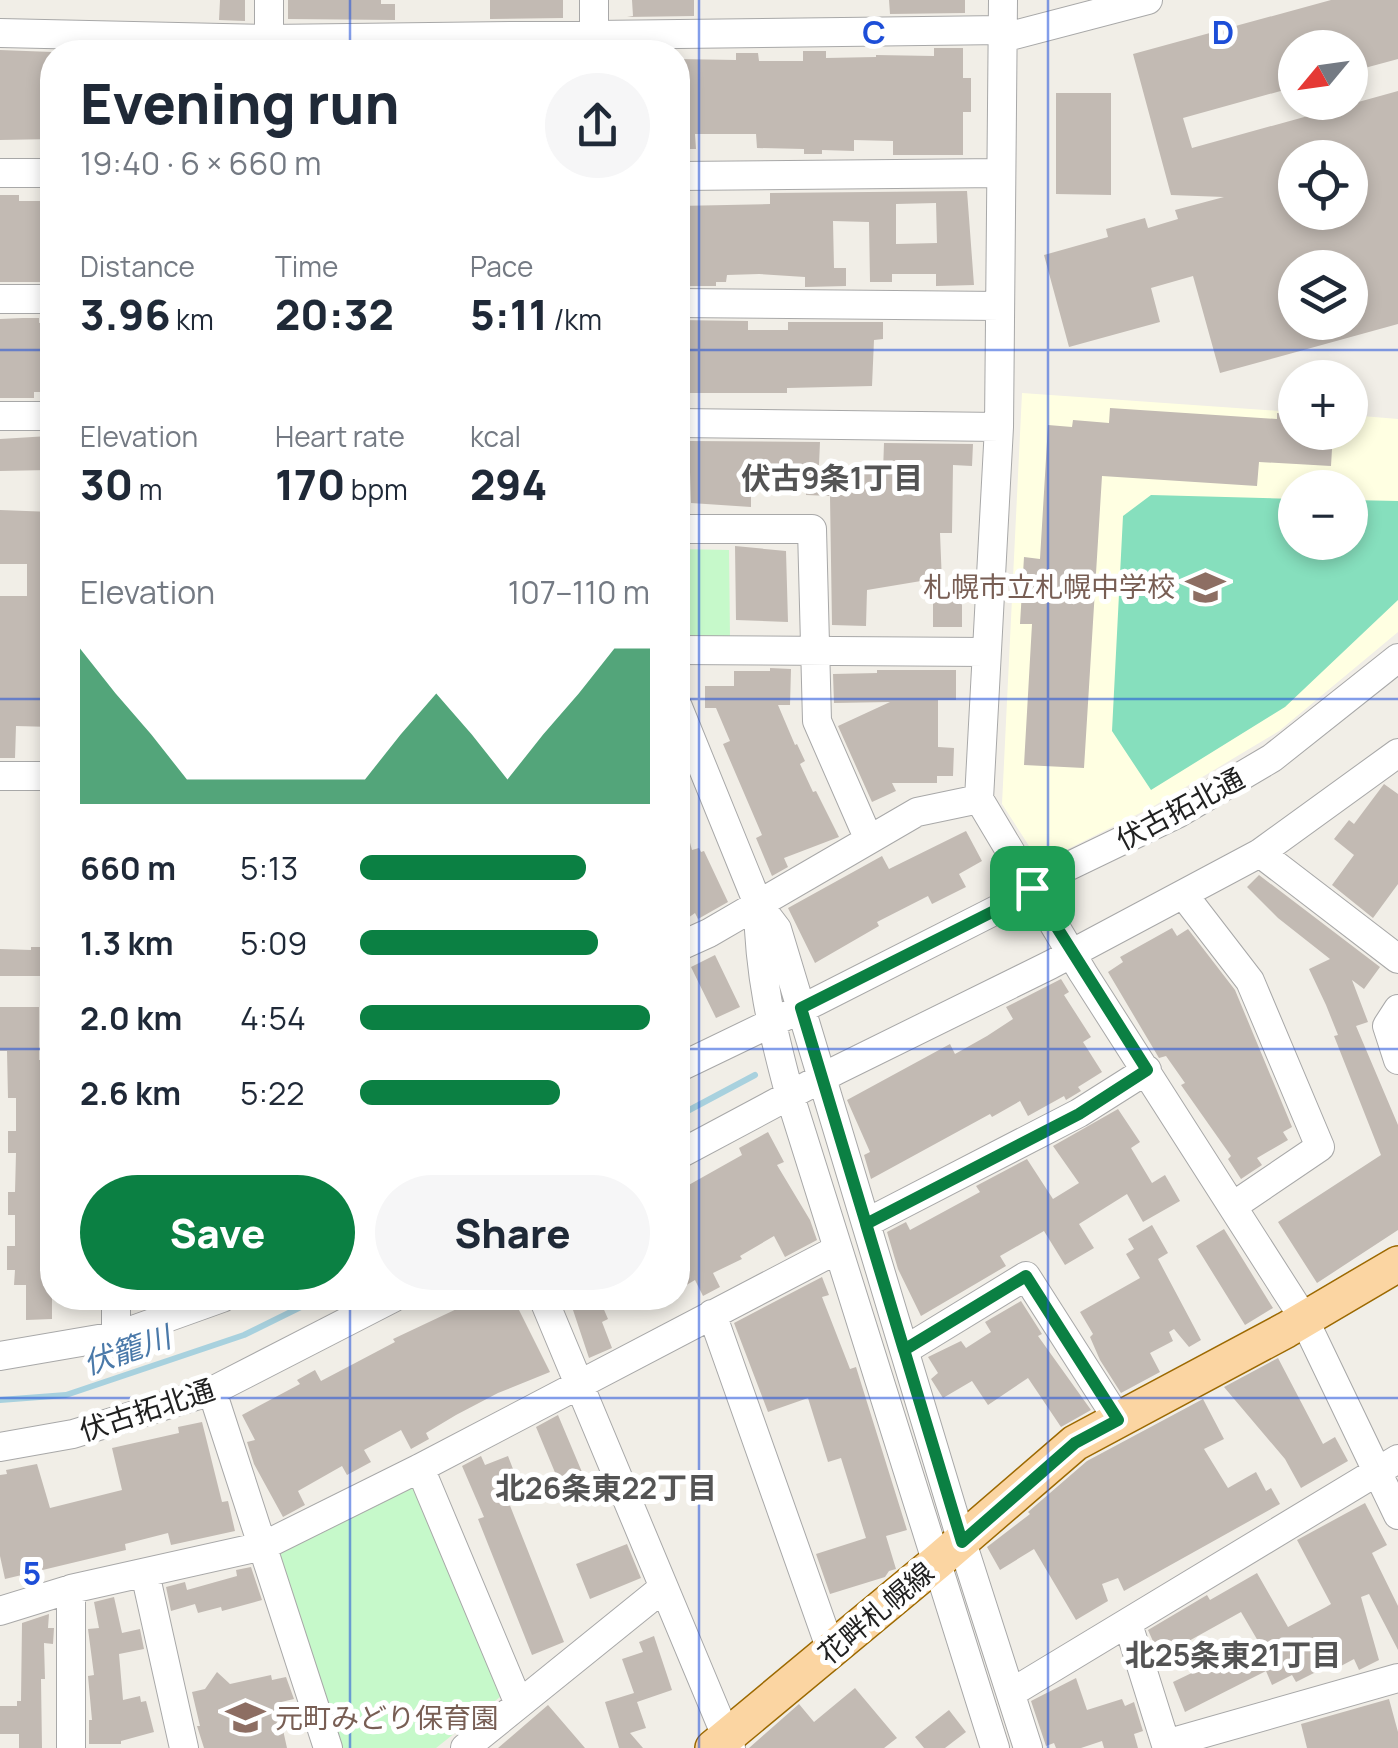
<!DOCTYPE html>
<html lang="en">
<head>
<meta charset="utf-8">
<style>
  :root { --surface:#fff; --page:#f6f6f7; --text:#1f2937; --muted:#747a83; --accent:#0b8043 }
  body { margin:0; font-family:Manrope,"Noto Sans JP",sans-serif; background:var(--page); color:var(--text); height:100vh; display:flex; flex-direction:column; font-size:38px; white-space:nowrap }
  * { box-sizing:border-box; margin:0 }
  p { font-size:32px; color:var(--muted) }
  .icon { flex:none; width:55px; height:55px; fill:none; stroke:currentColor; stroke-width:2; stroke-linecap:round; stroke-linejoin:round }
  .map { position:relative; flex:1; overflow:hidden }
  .details { position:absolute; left:40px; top:40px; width:650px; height:1270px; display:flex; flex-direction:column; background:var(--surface); border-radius:40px; box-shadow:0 5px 15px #0003 }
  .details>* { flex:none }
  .needle { width:65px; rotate:241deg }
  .controls { position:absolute; left:1278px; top:30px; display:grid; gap:20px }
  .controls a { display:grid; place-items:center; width:90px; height:90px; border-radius:50%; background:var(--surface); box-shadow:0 5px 15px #0003; font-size:50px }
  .pin { position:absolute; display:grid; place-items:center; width:85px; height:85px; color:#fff; margin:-42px; border-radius:20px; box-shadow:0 5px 15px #0006 }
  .round { display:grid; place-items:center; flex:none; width:105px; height:105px; border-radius:52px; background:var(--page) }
  .headline { display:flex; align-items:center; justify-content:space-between; height:170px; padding:0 40px }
  h1 { font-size:55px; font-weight:800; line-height:75px }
  .figures { display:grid; grid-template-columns:repeat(3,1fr); gap:15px; height:170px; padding:10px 40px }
  .figures div { display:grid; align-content:center }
  .figures b { font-size:42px; font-weight:800 }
  .figures small { font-size:28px; font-weight:400 }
  .figures p { font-size:28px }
  .chart { height:280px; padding:20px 40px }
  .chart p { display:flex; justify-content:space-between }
  .chart svg { width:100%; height:180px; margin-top:10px; fill:var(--accent); opacity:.7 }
  .button { display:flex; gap:20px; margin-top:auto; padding:20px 40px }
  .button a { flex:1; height:115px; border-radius:60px; background:var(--accent); color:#fff; font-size:40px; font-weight:800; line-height:115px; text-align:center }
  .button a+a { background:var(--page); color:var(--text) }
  ul { padding:0 40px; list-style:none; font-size:32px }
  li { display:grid; grid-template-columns:160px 120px 1fr; align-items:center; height:75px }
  li i { height:25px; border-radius:12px; background:var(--accent) }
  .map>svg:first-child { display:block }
</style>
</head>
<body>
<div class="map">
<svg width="1398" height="1748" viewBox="0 0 1398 1748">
  <rect width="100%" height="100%" fill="#f1eee7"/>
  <path fill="#ffffe2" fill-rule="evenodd" d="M1022 393 1295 412V432H1350V415L1398 419V632L1279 731 1154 806 1040 863 1002 804ZM1295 488H1350V542H1295Z"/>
  <path fill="#c6f9ca" d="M678 549 729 550 730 639 678 637Z
    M415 1485 501 1689 500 1697 436 1748H342L280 1555 283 1547Z"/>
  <path fill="#86dfbd" d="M1151 495 1295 499V542H1350V500L1398 501V600L1285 707 1151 790 1112 731 1123 516Z"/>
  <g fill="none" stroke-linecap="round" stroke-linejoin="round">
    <path stroke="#a8d1de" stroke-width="6" d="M678 1116 755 1075
      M0 1400 66 1395 244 1335 319 1298"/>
  </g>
  <path fill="#c2bab3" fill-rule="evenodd" d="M220 0H245V21L219 20Z
    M288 0H381V4H395V20L288 19Z
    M490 0H563V18L490 19Z
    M632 0H694V16L627 17 633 16Z
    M889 0H965V13L890 14Z
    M1331 0H1398V59L1350 72V48H1295V87L1183 118 1192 148 1398 91V324L1220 373 1193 276 1151 288 1160 322 1069 347 1044 255 1108 237 1106 229 1145 218 1148 228 1178 219 1175 210 1224 197 1171 195 1133 54ZM1295 158H1350V212H1295ZM1295 268H1350V322H1295Z
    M934 48H963V78H971V112H963V155H893V141L854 140V151L822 150V154H804V149L757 148 756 134H695L696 149H678V59L736 60V53H758L759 61H803V51H826V58L876 57V55L934 56Z
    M0 50 52 52V139L0 140Z
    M1056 93H1111V195L1056 194Z
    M967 191 974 285 936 286V274H892V282H870L869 222 833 221 834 268H846V286L805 287V277L759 274 727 275 726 282H716V286H678V206L770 204V193ZM936 203 937 243 896 244V204Z
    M0 195H19V201H49L52 282H0Z
    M23 318H39V323L48 322 52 392H34V398H0V319Z
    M678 320 748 321V330H788V322H883V339L874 340 872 386 787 388V393H688V351L680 352Z
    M1110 408 1277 419V413L1295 414V432H1333L1331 466 1259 462 1257 486 1102 476 1084 768 1024 765 1032 624H1020L1024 557 1040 559 1048 425 1072 427 1073 420 1109 423Z
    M49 436V470L0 471V439Z
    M689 441 820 442 819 465H762V487H751V507L691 503Z
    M884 443 973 444 972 466 953 465 952 533H940L942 583 921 584V581L867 590 866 626 832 625 830 496 806 495V470L883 472Z
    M0 510 52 512 49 595 52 727 16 726 15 758H0V596H27V564H0Z
    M735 546 786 551 788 622 736 620Z
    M933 592H962V627H933Z
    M770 668 791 669 790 705H778L795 745 797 744 805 761 800 764 813 792 816 791 839 837 784 858 788 867 772 876 756 838 762 835 723 744 730 741 716 708H705V686H734V671H770Z
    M877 670H956V700H938V747L954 748 953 776H937V783H892L896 791 872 802 838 726 890 702 834 703 833 674 877 673Z
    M1384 784 1398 794V884L1373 918 1332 885 1354 855 1334 839 1349 820 1354 824Z
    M682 814 692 850 699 848 701 852 704 851 728 902 698 919 695 913 678 925V815Z
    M966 831 982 861 959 874 966 887 932 904 928 896 877 922 879 926 815 963 788 908 882 856 889 869Z
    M1259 875 1380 967 1364 989 1352 980 1368 1022 1356 1026 1398 1125V1230L1317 1283 1278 1222 1381 1155 1334 1036 1338 1035 1326 1005 1309 969 1330 959 1278 918 1247 887Z
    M1172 928 1177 936 1188 929 1235 990 1292 1127 1283 1132 1288 1140 1257 1158 1262 1165 1241 1179 1228 1159 1231 1156 1181 1085 1185 1083 1166 1056 1159 1058 1108 972 1123 962 1120 957Z
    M31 947H52V976H0V949L31 950Z
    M715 955 740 1007 716 1018 691 967Z
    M1061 979 1069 992 1064 995 1091 1037 1083 1042 1102 1072 1078 1087 1081 1091 1066 1100 1064 1096 1028 1116 1020 1101 992 1117 990 1114 871 1179 864 1155 870 1152 847 1100 950 1044 955 1054 987 1036 1013 1019 1006 1007Z
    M0 1007H39V1060H52V1319L26 1320V1285H14L15 1270H7V1246H15V1215H8V1192H15L16 1153H8V1131H16V1098H8L7 1051H0Z
    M1118 1109 1140 1142 1131 1148 1152 1183 1165 1175 1180 1201 1143 1222 1127 1194 1079 1224 1094 1248 1065 1265 1044 1231 1000 1256 1006 1266 921 1316 898 1269 887 1232 906 1222 910 1230 980 1192 976 1186 1027 1159 1053 1199 1079 1183 1053 1146Z
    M768 1132 784 1162 777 1165 810 1220 817 1240 785 1257 774 1236 740 1256 742 1259 713 1273 720 1287 703 1296 695 1280 678 1290V1191L742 1155 739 1148Z
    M1152 1225 1168 1253 1158 1259 1201 1340 1189 1347 1174 1329 1169 1332 1173 1341 1150 1353 1160 1372 1121 1393 1100 1360 1090 1337 1093 1334 1080 1312 1140 1278 1126 1254 1134 1249 1128 1239Z
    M1224 1229 1273 1308 1245 1325 1196 1246Z
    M822 1277 829 1295 822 1297 850 1369 856 1367 907 1530 886 1536 896 1569 889 1571 885 1577 830 1594 816 1554 866 1538 841 1458 828 1462 808 1398 768 1412 734 1323Z
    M480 1298H513L550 1372 498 1393 456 1415 426 1433 429 1439 411 1449 401 1430 364 1450 371 1462 347 1475 342 1466 298 1491 305 1505 283 1517 254 1464 247 1442 255 1440 242 1415 300 1384 297 1380 315 1370 321 1381 395 1342 393 1339Z
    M569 1298H599L608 1319 602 1322 612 1348 589 1358Z
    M1021 1301 1042 1334 1038 1336 1091 1410 1061 1427 1028 1378 988 1405 972 1381 943 1398 931 1379 938 1373 928 1357 961 1341 966 1348 991 1332 985 1322Z
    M1278 1358 1323 1444 1335 1437 1348 1461 1301 1488 1285 1459 1224 1387Z
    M1203 1399 1224 1439 1204 1449 1228 1488 1256 1472 1266 1491 1271 1488 1280 1504 1124 1591 1118 1578 1102 1584 1108 1601 1076 1620 1034 1549 1000 1570 987 1547 1030 1514 1028 1512 1087 1461Z
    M558 1415 587 1484 564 1494 536 1427Z
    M202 1422 222 1502 228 1501 235 1531 171 1545 168 1533 125 1544 126 1550 5 1579 0 1556V1475L7 1474 6 1470 37 1464 50 1508 122 1490 112 1448 179 1433 178 1427Z
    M481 1456 485 1465 508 1456 518 1482 503 1488 564 1642 532 1655 478 1519 484 1517 462 1466Z
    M1365 1503 1387 1545 1372 1553 1398 1606V1650L1369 1594 1361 1597 1379 1660 1359 1670 1354 1659 1341 1666 1338 1661 1296 1682 1292 1675 1272 1685 1266 1671 1185 1712 1173 1682 1258 1641 1241 1612 1160 1657 1148 1630 1207 1595 1210 1600 1257 1573 1288 1627 1326 1607 1331 1604 1297 1540Z
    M627 1544 641 1578 590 1599 576 1564Z
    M251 1567 262 1600 222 1611 221 1607 198 1613 195 1604 171 1611 166 1587 185 1582 187 1590 237 1576 236 1570Z
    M114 1597 122 1633 140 1629 144 1649 119 1654 123 1700 140 1696 141 1702 146 1701 154 1732 121 1741V1744H89V1720H92L88 1676 94 1675 88 1629 99 1628 94 1602Z
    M49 1614 48 1628H54L53 1644 44 1643 45 1679H41L42 1748H19V1734H0V1706H17V1701H21L22 1623Z
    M654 1636 672 1690 637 1702 646 1728 630 1733 643 1748H619L605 1702 634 1693 622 1659 643 1652 639 1642Z
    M217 1672 230 1684 271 1675 272 1680 286 1677 294 1699 277 1703 287 1748H204L197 1726H200L192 1692 205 1689Z
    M1076 1678 1087 1710 1122 1699 1125 1706 1134 1702 1143 1731 1134 1734 1138 1748H1104L1102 1741 1081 1748H1056L1054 1743 1046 1746 1031 1701Z
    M855 1688 897 1738 884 1748H749L799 1704 814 1722Z
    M1389 1699 1398 1732V1748H1307L1301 1724Z
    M548 1705 585 1748H498Z
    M949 1710 966 1732 945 1748H924L915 1737Z"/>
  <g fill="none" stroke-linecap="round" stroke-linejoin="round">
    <defs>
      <path id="minor" d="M269 0V52
        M594 0V52
        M1003 0 999 427 979 799 1083 973 1303 1317 1398 1515
        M0 33 269 39 1003 30
        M1003 38 1148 0
        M0 173H52
        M678 176 1001 173
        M0 299H52
        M678 303 1000 306
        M0 416H52
        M678 423 999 427
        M678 529H812L817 721 869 840
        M678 650 985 652
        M678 707 758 904 777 929 962 1542 1028 1748
        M0 776H52
        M1260 853 1398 959
        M1183 894 1250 981 1320 1147 1233 1206
        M758 904C759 975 772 1029 790 1096L995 1748
        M678 947 709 933 917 812 979 799
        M1398 1009 1387 1026 1398 1060
        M678 1068 817 1001 1006 905 1065 868 1177 814 1272 758 1398 658
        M678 1155 837 1070 1050 965 1260 853 1398 753
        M866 1223 1079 1113 1147 1070
        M543 1298 731 1748
        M712 1314 831 1650
        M116 1336V1298
        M905 1350 1026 1276 1118 1420
        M0 1356 116 1336 222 1298
        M212 1391 328 1748
        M0 1447 73 1434 212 1391 393 1298
        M420 1468 519 1704
        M145 1573 184 1748
        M0 1611 71 1589 263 1546 420 1468 838 1249
        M1128 1624 1167 1748
        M1011 1693 1398 1459
        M1166 1744 1398 1678
        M71 1748V1589
        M465 1748 663 1588"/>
      <path id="major" d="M713 1748 937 1562 1075 1443 1286 1330 1398 1264"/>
    </defs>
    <use href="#minor" stroke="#a8a8a8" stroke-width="30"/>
    <use href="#major" stroke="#9c6901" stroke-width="38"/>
    <use href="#minor" stroke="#fff" stroke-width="28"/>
    <use href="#major" stroke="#fbd5a2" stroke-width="35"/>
  </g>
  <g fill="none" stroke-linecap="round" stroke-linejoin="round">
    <defs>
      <path id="route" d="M1032 888 1006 905 801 1008 962 1542 1075 1443 1118 1420 1026 1276 904 1350 866 1224 1079 1114 1147 1070 1032 888"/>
    </defs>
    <use href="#route" stroke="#fff" stroke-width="20"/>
    <use href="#route" stroke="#0b8043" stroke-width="12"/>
  </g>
  <path fill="none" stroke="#1d4ed8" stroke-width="2.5" stroke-opacity="0.55" d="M350 0V52M699 0V1748M1048 0V1748M0 350H52M678 350H1398M0 699H52M678 699H1398M0 1049H52M678 1049H1398M350 1298V1748M0 1398H1398"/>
  <defs>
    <symbol id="school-bare" viewBox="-9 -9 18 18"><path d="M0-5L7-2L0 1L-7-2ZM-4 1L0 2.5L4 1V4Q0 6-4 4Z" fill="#8d6e63" stroke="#fff" stroke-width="2.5" paint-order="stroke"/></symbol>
  </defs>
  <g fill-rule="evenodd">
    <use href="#school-bare" x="1178" y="560" width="55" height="55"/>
    <use href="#school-bare" x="218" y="1690" width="55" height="55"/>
  </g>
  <g text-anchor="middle" stroke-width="10" stroke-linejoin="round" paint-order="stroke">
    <g font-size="28" fill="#785e54" stroke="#fff" text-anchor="end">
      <text x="1175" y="597">札幌市立札幌中学校</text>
      <text x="275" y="1728" text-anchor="start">元町みどり保育園</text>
    </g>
    <g font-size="28" fill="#212121" stroke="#fff">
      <text transform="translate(1180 809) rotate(-28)" y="10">伏古拓北通</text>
      <text transform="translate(147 1410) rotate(-18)" y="10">伏古拓北通</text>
      <text transform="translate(876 1613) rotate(-40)" y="10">花畔札幌線</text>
    </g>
    <g font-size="30" font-weight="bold" fill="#545454" stroke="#fff">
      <text x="832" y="489">伏古9条1丁目</text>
      <text x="606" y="1499">北26条東22丁目</text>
      <text x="1233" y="1666">北25条東21丁目</text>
    </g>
    <g font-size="30" font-style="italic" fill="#4a79a9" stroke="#fff">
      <text transform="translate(127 1351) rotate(-19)" y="10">伏籠川</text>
    </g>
  </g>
  <g font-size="32" text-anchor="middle" font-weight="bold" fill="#1d4ed8" stroke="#fff" stroke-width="10" stroke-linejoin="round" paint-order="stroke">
    <text x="874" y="44">C</text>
    <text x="1223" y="44">D</text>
    <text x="32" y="1585">5</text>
  </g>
</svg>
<div class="controls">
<a><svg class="needle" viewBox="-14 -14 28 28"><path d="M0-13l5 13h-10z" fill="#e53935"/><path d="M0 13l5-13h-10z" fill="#747a83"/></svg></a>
<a><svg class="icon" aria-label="locate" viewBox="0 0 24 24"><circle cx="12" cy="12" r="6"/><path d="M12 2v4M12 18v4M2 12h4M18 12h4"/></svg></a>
<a><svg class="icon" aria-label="layers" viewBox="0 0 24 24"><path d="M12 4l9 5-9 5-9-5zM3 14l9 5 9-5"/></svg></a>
<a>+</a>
<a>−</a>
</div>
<div class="pin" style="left:1032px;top:888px;background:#1e9e55"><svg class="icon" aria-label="arrive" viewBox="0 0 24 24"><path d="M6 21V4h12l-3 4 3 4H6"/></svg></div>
<section class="details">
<div class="headline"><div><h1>Evening run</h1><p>19:40 · 6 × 660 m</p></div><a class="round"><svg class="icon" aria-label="share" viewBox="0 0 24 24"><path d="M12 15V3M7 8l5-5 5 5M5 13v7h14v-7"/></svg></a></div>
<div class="figures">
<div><p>Distance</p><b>3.96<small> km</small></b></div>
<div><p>Time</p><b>20:32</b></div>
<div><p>Pace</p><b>5:11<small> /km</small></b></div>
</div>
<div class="figures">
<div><p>Elevation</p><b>30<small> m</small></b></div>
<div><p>Heart rate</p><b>170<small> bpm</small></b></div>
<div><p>kcal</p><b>294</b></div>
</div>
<div class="chart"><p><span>Elevation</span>107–110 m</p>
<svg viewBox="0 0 160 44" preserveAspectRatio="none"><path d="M0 44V6L10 17L20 27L30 38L40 38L50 38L60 38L70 38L80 38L90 27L100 17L110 27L120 38L130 27L140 17L150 6L160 6V44z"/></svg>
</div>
<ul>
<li><b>660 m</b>5:13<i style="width:78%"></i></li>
<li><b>1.3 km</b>5:09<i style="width:82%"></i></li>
<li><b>2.0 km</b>4:54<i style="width:100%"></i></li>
<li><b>2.6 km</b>5:22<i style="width:69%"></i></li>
</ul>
<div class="button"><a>Save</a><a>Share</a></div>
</section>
</div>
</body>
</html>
